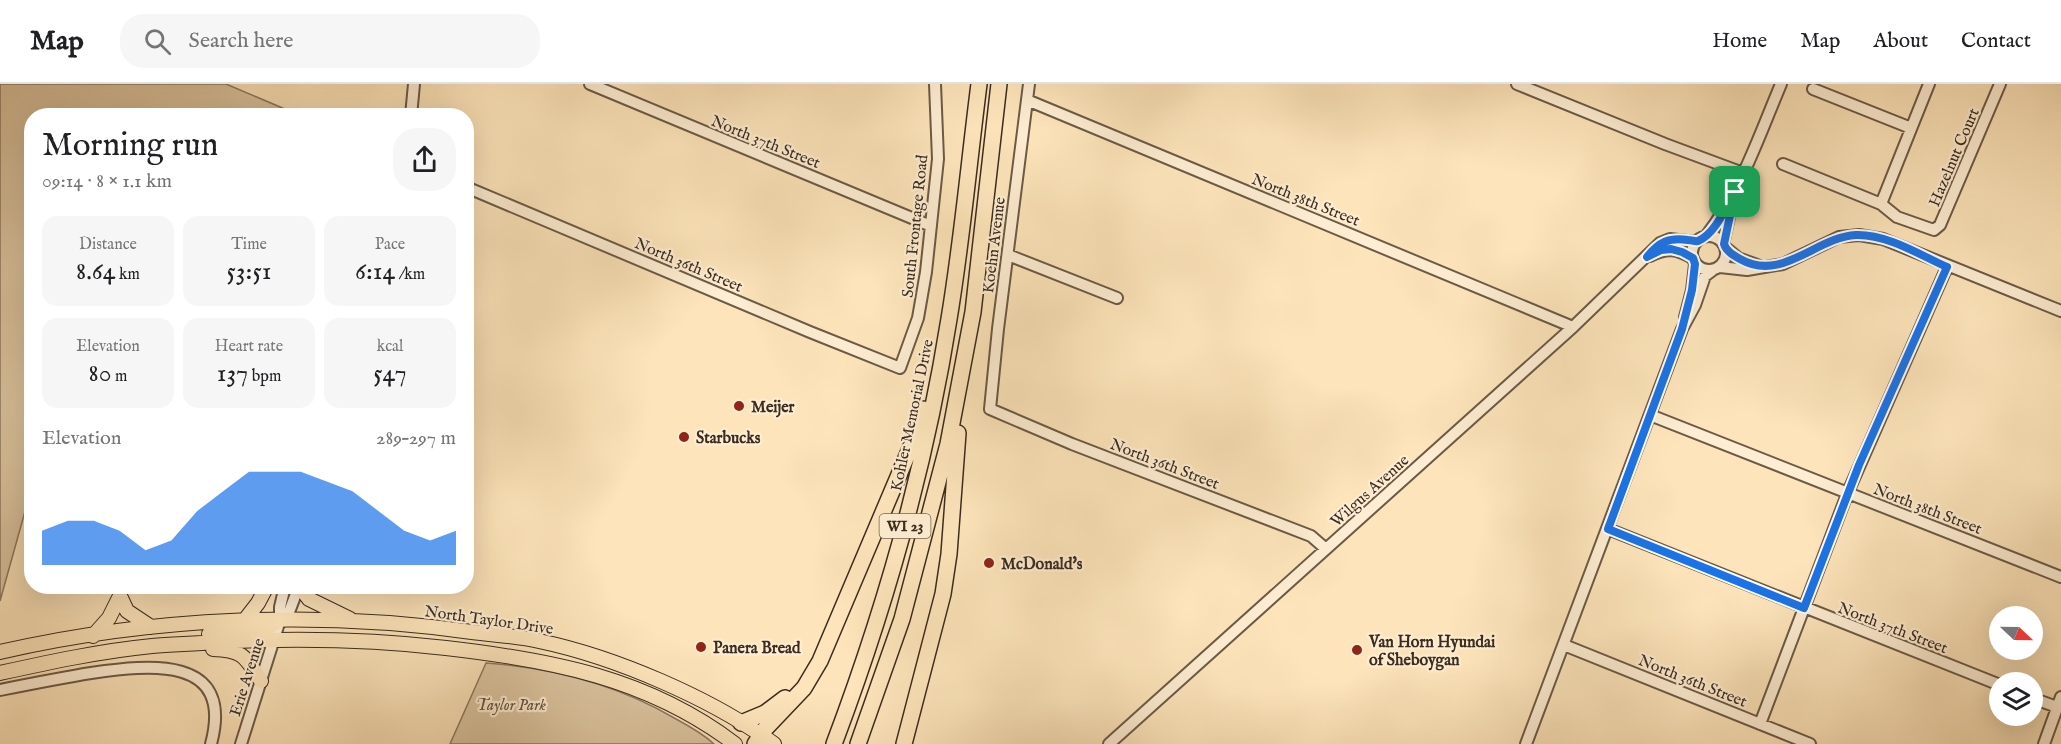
<!DOCTYPE html>
<html lang="en">
<head>
<meta charset="utf-8">
<style>
  :root { --surface:#fff; --page:#f6f6f6; --text:#202124; --muted:#757577; --line:#e0e0e0; --accent:#1a73e8 }
  body { margin:0; font-family:"IM FELL English",serif; background:var(--page); color:var(--text); height:100vh; display:flex; flex-direction:column; font-size:22px; white-space:nowrap }
  * { box-sizing:border-box; margin:0 }
  p { font-size:20px; color:var(--muted) }
  .icon { flex:none; width:33px; height:33px; fill:none; stroke:currentColor; stroke-width:2; stroke-linecap:round; stroke-linejoin:round }
  .map { position:relative; flex:1; overflow:hidden }
  .details { position:absolute; left:24px; top:24px; width:450px; height:486px; display:flex; flex-direction:column; background:var(--surface); border-radius:24px; box-shadow:0 6px 24px #0002 }
  .details>* { flex:none }
  .needle { width:39px; rotate:112deg }
  .fabs { position:absolute; left:1989px; top:522px; display:grid; gap:12px }
  .fabs a { display:grid; place-items:center; width:54px; height:54px; border-radius:50%; background:var(--surface); box-shadow:0 6px 24px #0002; font-size:30px }
  .pin { position:absolute; display:grid; place-items:center; width:51px; height:51px; color:#fff; margin:-26px; border-radius:12px; box-shadow:0 3px 9px #0006 }
  .round { display:grid; place-items:center; flex:none; width:63px; height:63px; border-radius:24px; background:var(--page) }
  .headline { display:flex; align-items:center; justify-content:space-between; height:102px; padding:0 18px }
  h1 { font-size:33px; font-weight:600; line-height:45px }
  .figures { display:grid; grid-template-columns:repeat(3,1fr); gap:9px; height:102px; padding:6px 18px }
  .figures div { display:grid; align-content:center; border-radius:15px; background:var(--page); text-align:center }
  .figures b { font-size:26px; font-weight:600 }
  .figures small { font-size:16px; font-weight:400 }
  .figures p { font-size:16px }
  .chart { height:168px; padding:12px 18px }
  .chart p { display:flex; justify-content:space-between }
  .chart svg { width:100%; height:108px; margin-top:6px; fill:var(--accent); opacity:.7 }
  header { display:flex; align-items:center; gap:36px; box-sizing:border-box; height:84px; padding:0 30px; background:var(--surface); border-bottom:2px solid var(--line) }
  header strong { font-size:28px }
  nav { display:flex; gap:33px; margin-inline-start:auto; font-size:21px }
  .search { width:420px; height:54px; background:var(--page); display:flex; align-items:center; gap:15px; box-sizing:border-box; padding:0 21px; border-radius:24px; color:var(--muted); font-size:22px }
  .map>svg:first-child { display:block }
</style>
</head>
<body>
<header>
<strong>Map</strong>
<div class="search"><svg class="icon" aria-label="search" viewBox="0 0 24 24"><circle cx="10" cy="10" r="6"/><path d="M15 15l6 6"/></svg>Search here</div>
<nav><a>Home</a><a>Map</a><a>About</a><a>Contact</a></nav>
</header>
<div class="map">
<svg width="2061" height="660" viewBox="0 0 2061 660">
  <rect width="100%" height="100%" fill="#fde4ba"/>
  <filter id="stains"><feTurbulence type="fractalNoise" baseFrequency=".00333" numOctaves="4"/><feColorMatrix values="0 0 0 0 .2 0 0 0 0 .09 0 0 0 0 .02 0 0 0 .5 -.17"/></filter>
  <radialGradient id="worn" r=".72"><stop offset=".6" stop-color="#630" stop-opacity="0"/><stop offset="1" stop-color="#630" stop-opacity=".3"/></radialGradient>
  <path fill="#dcc5a0" stroke="#8b7860" stroke-width="1.5" d="M0 0H226L299 31 32 32 31 406 0 517Z
    M486 579C552 584 618 601 676 635 689 642 702 649 714 660H450Z"/>
  <g fill="none" stroke-linecap="round" stroke-linejoin="round">
    <defs>
      <path id="minor" d="M590 0 931 142
        M1029 0 998 245 990 325 1072 360 1311 452 1326 465
        M1517 0 1665 60 1743 89
        M1813 5 1911 44
        M1027 16 1573 243
        M411 32 414 0
        M1783 80 1881 120 1897 133 1934 146 1940 141 2000 0
        M466 103 810 248 900 284 918 234 926 188 938 75 935 0
        M1881 120 1929 0
        M1692 169a17 17 0 1 1 34 0a17 17 0 1 1-34 0Z
        M1706 152C1741 107 1759 52 1781 0
        M1723 160 1732 120
        M1726 164 1738 174 1760 182
        M1008 171 1117 214
        M1650 172C1668 163 1676 165 1693 174
        M1720 183 1747 186 1783 180 1839 153 1859 151 1883 155 2061 227
        M1685 233 1692 206 1695 180
        M1650 331 2061 493
        M1608 445 2000 601
        M280 536 289 528 299 502
        M1564 561 1810 660
        M0 606C30 600 60 594 91 589 148 581 235 570 211 660
        M2032 614 2057 623
        M1760 640 1848 408 1947 183
        M241 660 280 536V523L285 502
        M1109 660 1573 243 1660 159 1670 155 1696 158
        M1526 660 1682 245 1695 221 1705 192 1713 186
        M2044 660 2061 613"/>
      <path id="major" d="M299 502 309 515 350 535
        M120 512 127 527 151 543
        M244 537 258 519 267 502
        M209 550 264 546 280 536
        M93 552 109 534 120 512
        M213 565C243 566 245 572 261 597
        M0 568C152 533 318 526 472 548 495 551 517 552 539 557 615 573 711 614 774 660
        M0 589C50 578 101 567 152 562 173 560 194 560 215 558 292 554 369 555 446 564 551 576 648 594 735 660"/>
      <path id="highway" d="M741 639 765 629 785 614
        M755 660 765 645 804 604 820 577 912 360 923 325
        M834 660C886 522 926 380 949 235 962 157 969 78 979 0
        M858 660 902 535 948 360 973 228 999 0
        M904 660 943 510 949 470 958 349"/>
    </defs>
    <use href="#minor" stroke="#6b5a46" stroke-width="14"/>
    <use href="#major" stroke="#3a2c1f" stroke-width="16"/>
    <use href="#highway" stroke="#3a2c1f" stroke-width="18"/>
    <use href="#minor" stroke="#feedd2" stroke-width="10"/>
    <use href="#major" stroke="#fde4ba" stroke-width="14"/>
    <use href="#highway" stroke="#fde4ba" stroke-width="15"/>
  </g>
  <g fill="none" stroke-linecap="round" stroke-linejoin="round">
    <defs>
      <path id="route" d="M1735 108 1724 160C1726 167 1733 171 1740 175 1782 199 1816 153 1856 151 1887 150 1920 171 1947 183L1859 381 1804 524 1608 445 1682 245 1692 206 1695 180 1693 174 1682 168 1671 165 1661 166 1647 173C1659 158 1669 153 1688 156 1692 156 1695 158 1698 157 1715 150 1726 123 1735 108Z"/>
    </defs>
    <use href="#route" stroke="#fff" stroke-width="12"/>
    <use href="#route" stroke="#1a73e8" stroke-width="8"/>
  </g>
  <g fill="#8f2418" stroke="#feedd2" stroke-width="2">
    <circle cx="739" cy="322" r="6"/>
    <circle cx="684" cy="353" r="6"/>
    <circle cx="989" cy="479" r="6"/>
    <circle cx="701" cy="563" r="6"/>
    <circle cx="1357" cy="566" r="6"/>
  </g>
  <g text-anchor="middle" stroke-width="4.5" stroke-linejoin="round" paint-order="stroke">
    <rect fill="#feedd2" stroke="#756655" stroke-width="1.5" x="879.5" y="430" width="51" height="24" rx="4.5"/>
    <g font-size="15" font-weight="bold" fill="#3a2c1f">
      <text x="905" y="447">WI 23</text>
    </g>
    <g font-size="16" fill="#3a2c1f" stroke="#feedd2">
      <text transform="translate(766 57) rotate(22)" y="6">North 37th Street</text>
      <text transform="translate(1953 73) rotate(-67)" y="6">Hazelnut Court</text>
      <text transform="translate(1306 115) rotate(22)" y="6">North 38th Street</text>
      <text transform="translate(914 142) rotate(-84)" y="6">South Frontage Road</text>
      <text transform="translate(993 161) rotate(-83)" y="6">Koehn Avenue</text>
      <text transform="translate(689 180) rotate(23)" y="6">North 36th Street</text>
      <text transform="translate(911 331) rotate(-78)" y="6">Kohler Memorial Drive</text>
      <text transform="translate(1165 379) rotate(21)" y="6">North 36th Street</text>
      <text transform="translate(1369 406) rotate(-42)" y="6">Wilgus Avenue</text>
      <text transform="translate(1928 424) rotate(21)" y="6">North 38th Street</text>
      <text transform="translate(489 535) rotate(8)" y="6">North Taylor Drive</text>
      <text transform="translate(1893 543) rotate(21)" y="6">North 37th Street</text>
      <text transform="translate(246 593) rotate(-72)" y="6">Erie Avenue</text>
      <text transform="translate(1693 596) rotate(22)" y="6">North 36th Street</text>
    </g>
    <g font-size="16" font-weight="bold" fill="#3a2c1f" stroke="#feedd2" text-anchor="start">
      <text x="751" y="328">Meijer</text>
      <text x="696" y="359">Starbucks</text>
      <text x="1001" y="485">McDonald's</text>
      <text x="1369" y="563">Van Horn Hyundai<tspan x="1369" dy="18">of Sheboygan</tspan></text>
      <text x="713" y="569">Panera Bread</text>
    </g>
    <g font-size="16" font-style="italic" fill="#62523f" stroke="#feedd2">
      <text x="511" y="626">Taylor Park</text>
    </g>
  </g>
  <rect width="100%" height="100%" filter="url(#stains)"/>
  <rect width="100%" height="100%" fill="url(#worn)"/>
</svg>
<div class="fabs">
<a><svg class="needle" viewBox="-14 -14 28 28"><path d="M0-13l5 13h-10z" fill="#e53935"/><path d="M0 13l5-13h-10z" fill="#757577"/></svg></a>
<a><svg class="icon" aria-label="layers" viewBox="0 0 24 24"><path d="M12 4l9 5-9 5-9-5zM3 14l9 5 9-5"/></svg></a>
</div>
<div class="pin" style="left:1735px;top:108px;background:#1e9e55"><svg class="icon" aria-label="arrive" viewBox="0 0 24 24"><path d="M6 21V4h12l-3 4 3 4H6"/></svg></div>
<section class="details">
<div class="headline"><div><h1>Morning run</h1><p>09:14 · 8 × 1.1 km</p></div><a class="round"><svg class="icon" aria-label="share" viewBox="0 0 24 24"><path d="M12 15V3M7 8l5-5 5 5M5 13v7h14v-7"/></svg></a></div>
<div class="figures">
<div><p>Distance</p><b>8.64<small> km</small></b></div>
<div><p>Time</p><b>53:51</b></div>
<div><p>Pace</p><b>6:14<small> /km</small></b></div>
</div>
<div class="figures">
<div><p>Elevation</p><b>80<small> m</small></b></div>
<div><p>Heart rate</p><b>137<small> bpm</small></b></div>
<div><p>kcal</p><b>547</b></div>
</div>
<div class="chart"><p><span>Elevation</span>289–297 m</p>
<svg viewBox="0 0 160 44" preserveAspectRatio="none"><path d="M0 44V30L10 26L20 26L30 30L40 38L50 34L60 22L70 14L80 6L90 6L100 6L110 10L120 14L130 22L140 30L150 34L160 30V44z"/></svg>
</div>
</section>
</div>
</body>
</html>
